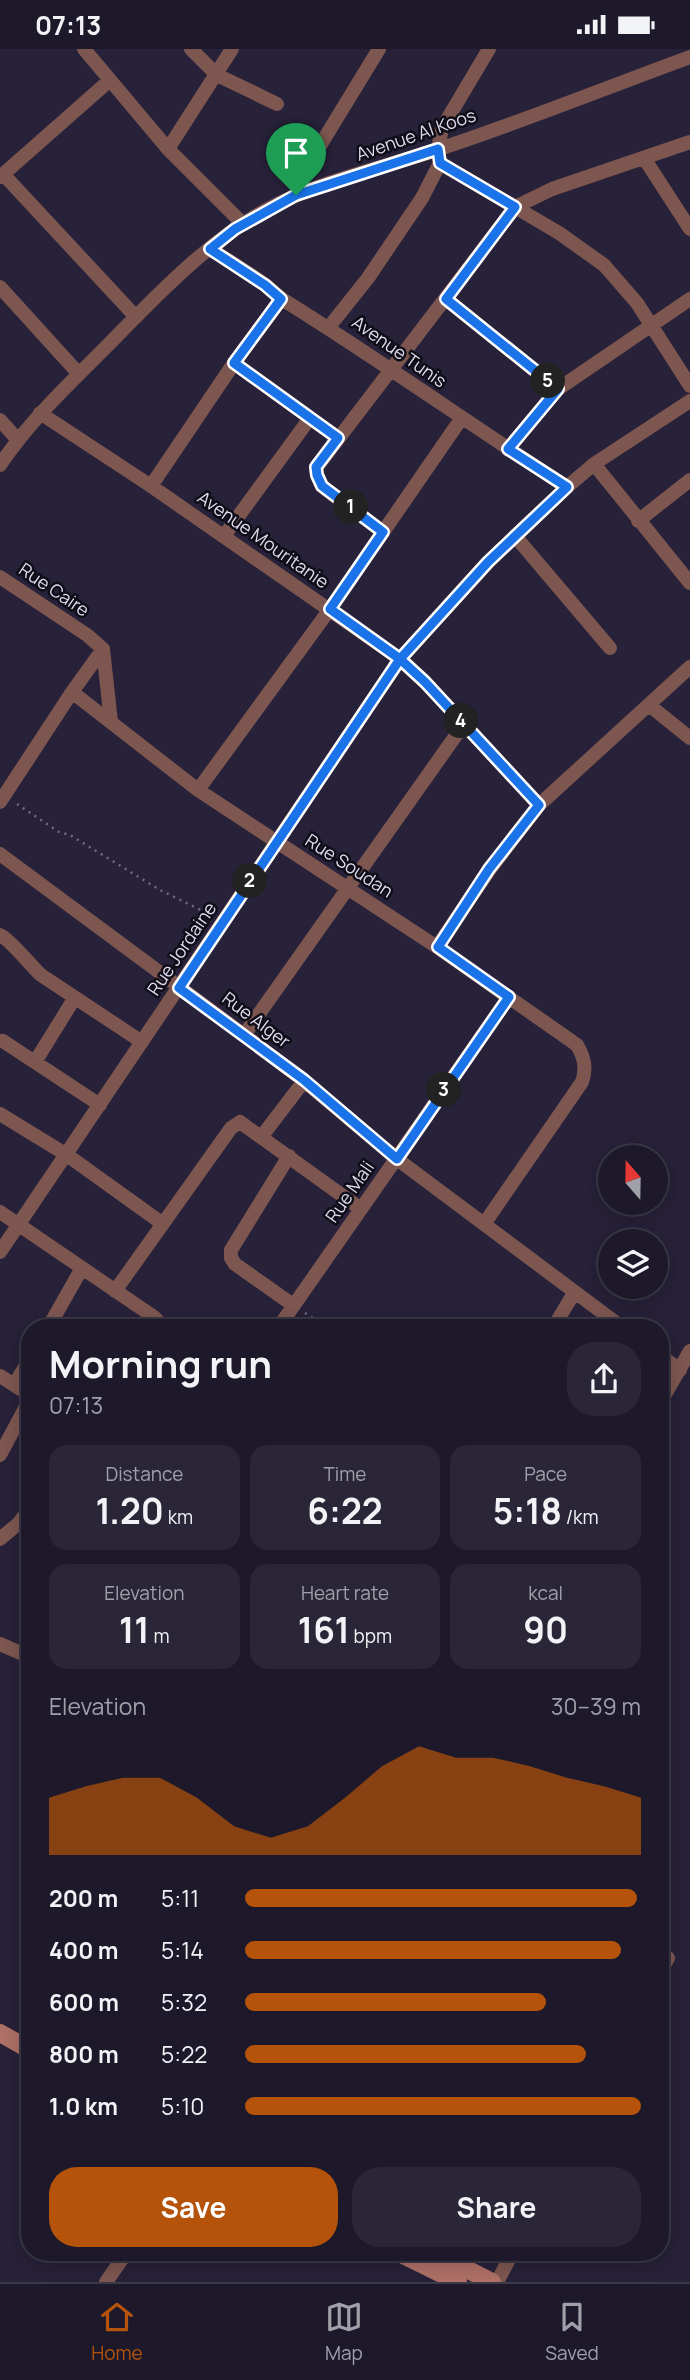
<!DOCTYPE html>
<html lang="en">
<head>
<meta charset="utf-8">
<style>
  :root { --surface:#1d192b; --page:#2a2637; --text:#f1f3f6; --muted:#a0a0a9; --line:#3b3847; --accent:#b45309 }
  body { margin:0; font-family:Manrope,sans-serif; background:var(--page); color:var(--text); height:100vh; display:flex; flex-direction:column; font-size:26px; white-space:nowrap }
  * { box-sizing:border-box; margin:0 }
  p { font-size:23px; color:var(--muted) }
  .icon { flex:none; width:38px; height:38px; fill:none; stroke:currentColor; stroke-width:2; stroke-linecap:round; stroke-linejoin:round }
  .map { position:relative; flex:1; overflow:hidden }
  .side { position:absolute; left:21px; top:1270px; width:648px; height:942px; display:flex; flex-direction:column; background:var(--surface); border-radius:28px; box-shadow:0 4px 18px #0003,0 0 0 2px var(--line) }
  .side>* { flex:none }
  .needle { width:46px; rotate:340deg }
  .buttons { position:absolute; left:598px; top:1096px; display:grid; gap:14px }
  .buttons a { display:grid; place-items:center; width:70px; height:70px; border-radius:50%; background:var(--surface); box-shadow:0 4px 18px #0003,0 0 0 2px var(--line); font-size:35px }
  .pin { position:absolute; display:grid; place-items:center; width:60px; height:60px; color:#fff; margin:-72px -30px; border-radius:50% 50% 50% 0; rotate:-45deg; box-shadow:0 0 7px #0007 }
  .pin .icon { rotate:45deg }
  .km { position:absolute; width:35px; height:35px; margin:-18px; border-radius:50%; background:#222; color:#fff; font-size:19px; line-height:35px; text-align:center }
  .round { display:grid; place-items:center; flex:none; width:74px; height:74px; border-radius:28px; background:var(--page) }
  .head { display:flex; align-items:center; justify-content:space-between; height:119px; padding:0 28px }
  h1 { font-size:38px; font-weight:700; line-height:52px }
  .figures { display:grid; grid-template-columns:repeat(3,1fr); gap:10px; height:119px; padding:7px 28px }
  .figures div { display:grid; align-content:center; border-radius:18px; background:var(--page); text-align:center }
  .figures b { font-size:35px; font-weight:700 }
  .figures small { font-size:19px; font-weight:400 }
  .figures p { font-size:19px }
  .chart { height:196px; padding:14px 28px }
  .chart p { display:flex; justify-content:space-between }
  .chart svg { width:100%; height:126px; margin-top:7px; fill:var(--accent); opacity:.7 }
  .button { display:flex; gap:14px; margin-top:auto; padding:14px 28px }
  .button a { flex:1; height:80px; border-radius:28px; background:var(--accent); color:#fff; font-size:28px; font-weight:700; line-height:80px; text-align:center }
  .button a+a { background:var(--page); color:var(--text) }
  ul { padding:0 28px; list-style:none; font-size:23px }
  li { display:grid; grid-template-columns:112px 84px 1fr; align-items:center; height:52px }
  li i { height:18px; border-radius:9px; background:var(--accent) }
  .status { display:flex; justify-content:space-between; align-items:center; height:49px; padding:0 35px; background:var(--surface); direction:ltr }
  .status svg { height:19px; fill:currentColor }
  .menu { display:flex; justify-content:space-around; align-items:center; height:98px; border-top:2px solid var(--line); background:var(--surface); font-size:19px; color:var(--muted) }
  .menu a { display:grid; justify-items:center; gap:4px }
  .menu .on { color:var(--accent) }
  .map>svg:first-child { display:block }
</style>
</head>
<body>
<div class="status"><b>07:13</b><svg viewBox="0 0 49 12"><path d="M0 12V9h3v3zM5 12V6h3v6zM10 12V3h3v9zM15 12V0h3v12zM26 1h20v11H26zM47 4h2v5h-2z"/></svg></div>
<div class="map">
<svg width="690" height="2233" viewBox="0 0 690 2233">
  <rect width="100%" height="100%" fill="#272139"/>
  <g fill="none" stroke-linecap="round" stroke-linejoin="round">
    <path stroke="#716c81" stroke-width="2.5" stroke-dasharray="2 5" stroke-linecap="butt" d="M17 755 59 783 70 786 160 841 211 866
      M305 1264 329 1279"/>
    <path stroke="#7d5650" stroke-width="14" d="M84 0 168 100 243 175
      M191 0 217 26 277 55
      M168 100 232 0
      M644 109 690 180
      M440 114 559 184 604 216 637 254 690 337
      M3 125 136 268
      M0 128 110 31
      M296 146 310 113 379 0
      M210 200C228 211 246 222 264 235 271 240 277 247 285 252 380 311 472 377 567 438
      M0 238 79 325
      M446 250 558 340
      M329 278 368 229 422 149 440 114 438 100 442 79 489 0
      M234 314 338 389
      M40 364 151 437 400 610 425 633 539 756
      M0 371 17 390
      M508 400 558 340 690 250
      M594 415 690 534
      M0 416C31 370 71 333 110 294 156 247 208 192 266 161 319 132 380 120 436 101 522 73 605 39 690 8
      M151 437 234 314 281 250
      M638 472 690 431
      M383 483 322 437 317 426 316 419 515 158 552 140 690 93
      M224 487 310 369
      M515 487 610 599
      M0 528 87 586 103 600 72 643 0 753
      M103 600 111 673
      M72 643 198 741 437 898 577 996C584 1008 587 1019 582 1033L484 1175
      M649 656 690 689
      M198 741 330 560 461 370
      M0 805 244 986 304 1032 397 1110 623 1279
      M0 886C11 891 30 916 41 926L142 993
      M437 898 490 820 539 756 690 618
      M244 986 464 675
      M0 992H3L100 1056
      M35 1013 74 950
      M0 1065 67 1106 163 1175
      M262 1087 304 1032
      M289 1107 231 1201V1209L235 1215 293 1256
      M0 1163 154 1268 165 1279
      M0 1203 400 610 488 513 567 438 594 415 690 352
      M115 1242 231 1079 240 1073 361 1160
      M48 1279 82 1219
      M278 1279 509 948
      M487 1279H498
      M553 1279 574 1244
      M660 1306 680 1321
      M0 1327 30 1346
      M14 1336 30 1310
      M660 1354 690 1302
      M0 1406 30 1350
      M0 1490 19 1474 30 1459
      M0 1595 30 1608
      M660 1904 668 1909 660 1924
      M106 2233 127 2203
      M497 2233 513 2203"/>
    <path stroke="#ae7067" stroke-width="18" d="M0 1984 30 2001
      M397 2203 458 2233
      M433 2203 492 2233"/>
  </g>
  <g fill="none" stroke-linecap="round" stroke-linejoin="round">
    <defs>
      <path id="route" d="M296 146 235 180 210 200 265 236 281 250 234 314 338 389 316 418 317 426 322 437 383 483 330 560 400 610 179 939 304 1031 397 1110 509 948 438 898 489 820 539 756 425 633 400 610 488 513 567 438 508 400 558 340 446 250 515 158 440 114 438 100 296 146"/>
    </defs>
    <use href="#route" stroke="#fff" stroke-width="14"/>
    <use href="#route" stroke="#1a73e8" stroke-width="9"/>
  </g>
  <g text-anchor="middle" stroke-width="5" stroke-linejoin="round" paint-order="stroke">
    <g font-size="18" fill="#dfdbec" stroke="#0f0d17">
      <text transform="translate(416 86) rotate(-19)" y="6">Avenue Al Koos</text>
      <text transform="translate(399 303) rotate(35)" y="6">Avenue Tunis</text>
      <text transform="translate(263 491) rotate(35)" y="6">Avenue Mouritanie</text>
      <text transform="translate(54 541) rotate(34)" y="6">Rue Caire</text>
      <text transform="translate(349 817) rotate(33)" y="6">Rue Soudan</text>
      <text transform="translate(182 900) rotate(-56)" y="6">Rue Jordaine</text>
      <text transform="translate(256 971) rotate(37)" y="6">Rue Alger</text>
      <text transform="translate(350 1143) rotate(-55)" y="6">Rue Mali</text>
    </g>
  </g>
</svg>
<div class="buttons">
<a><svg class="needle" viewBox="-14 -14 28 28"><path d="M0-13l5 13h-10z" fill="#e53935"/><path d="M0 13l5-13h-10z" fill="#a0a0a9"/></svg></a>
<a><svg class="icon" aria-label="layers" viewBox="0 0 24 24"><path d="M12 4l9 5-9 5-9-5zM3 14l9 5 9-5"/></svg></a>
</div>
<div class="pin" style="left:296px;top:146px;background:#1e9e55"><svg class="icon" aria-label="arrive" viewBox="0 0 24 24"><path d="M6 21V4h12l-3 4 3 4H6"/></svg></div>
<b class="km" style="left:351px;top:458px">1</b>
<b class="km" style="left:250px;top:832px">2</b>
<b class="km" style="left:444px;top:1041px">3</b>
<b class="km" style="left:461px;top:672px">4</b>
<b class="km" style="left:548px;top:332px">5</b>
<section class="side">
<div class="head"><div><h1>Morning run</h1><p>07:13</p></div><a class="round"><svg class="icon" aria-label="share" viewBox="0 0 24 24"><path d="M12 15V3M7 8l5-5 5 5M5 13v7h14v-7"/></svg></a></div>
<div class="figures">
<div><p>Distance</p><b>1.20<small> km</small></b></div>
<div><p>Time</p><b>6:22</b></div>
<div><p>Pace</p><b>5:18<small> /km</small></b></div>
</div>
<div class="figures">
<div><p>Elevation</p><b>11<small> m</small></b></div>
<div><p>Heart rate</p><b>161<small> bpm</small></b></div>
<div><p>kcal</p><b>90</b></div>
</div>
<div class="chart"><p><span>Elevation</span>30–39 m</p>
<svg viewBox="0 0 160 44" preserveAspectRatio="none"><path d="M0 44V24L10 20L20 17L30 17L40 24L50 34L60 38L70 34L80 24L90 13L100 6L110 10L120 10L130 13L140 17L150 20L160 24V44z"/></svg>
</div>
<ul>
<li><b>200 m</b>5:11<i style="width:99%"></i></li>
<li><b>400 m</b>5:14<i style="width:95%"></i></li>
<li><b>600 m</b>5:32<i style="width:76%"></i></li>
<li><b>800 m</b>5:22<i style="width:86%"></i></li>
<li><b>1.0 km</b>5:10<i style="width:100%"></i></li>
</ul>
<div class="button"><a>Save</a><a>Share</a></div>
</section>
</div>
<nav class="menu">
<a class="on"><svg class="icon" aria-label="home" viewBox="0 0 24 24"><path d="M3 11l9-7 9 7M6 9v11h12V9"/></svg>Home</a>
<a><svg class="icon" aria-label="map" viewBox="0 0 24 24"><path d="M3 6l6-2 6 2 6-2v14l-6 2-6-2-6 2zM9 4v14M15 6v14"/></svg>Map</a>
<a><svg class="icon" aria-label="saved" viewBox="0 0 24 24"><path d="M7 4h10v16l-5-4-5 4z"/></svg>Saved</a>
</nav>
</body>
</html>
